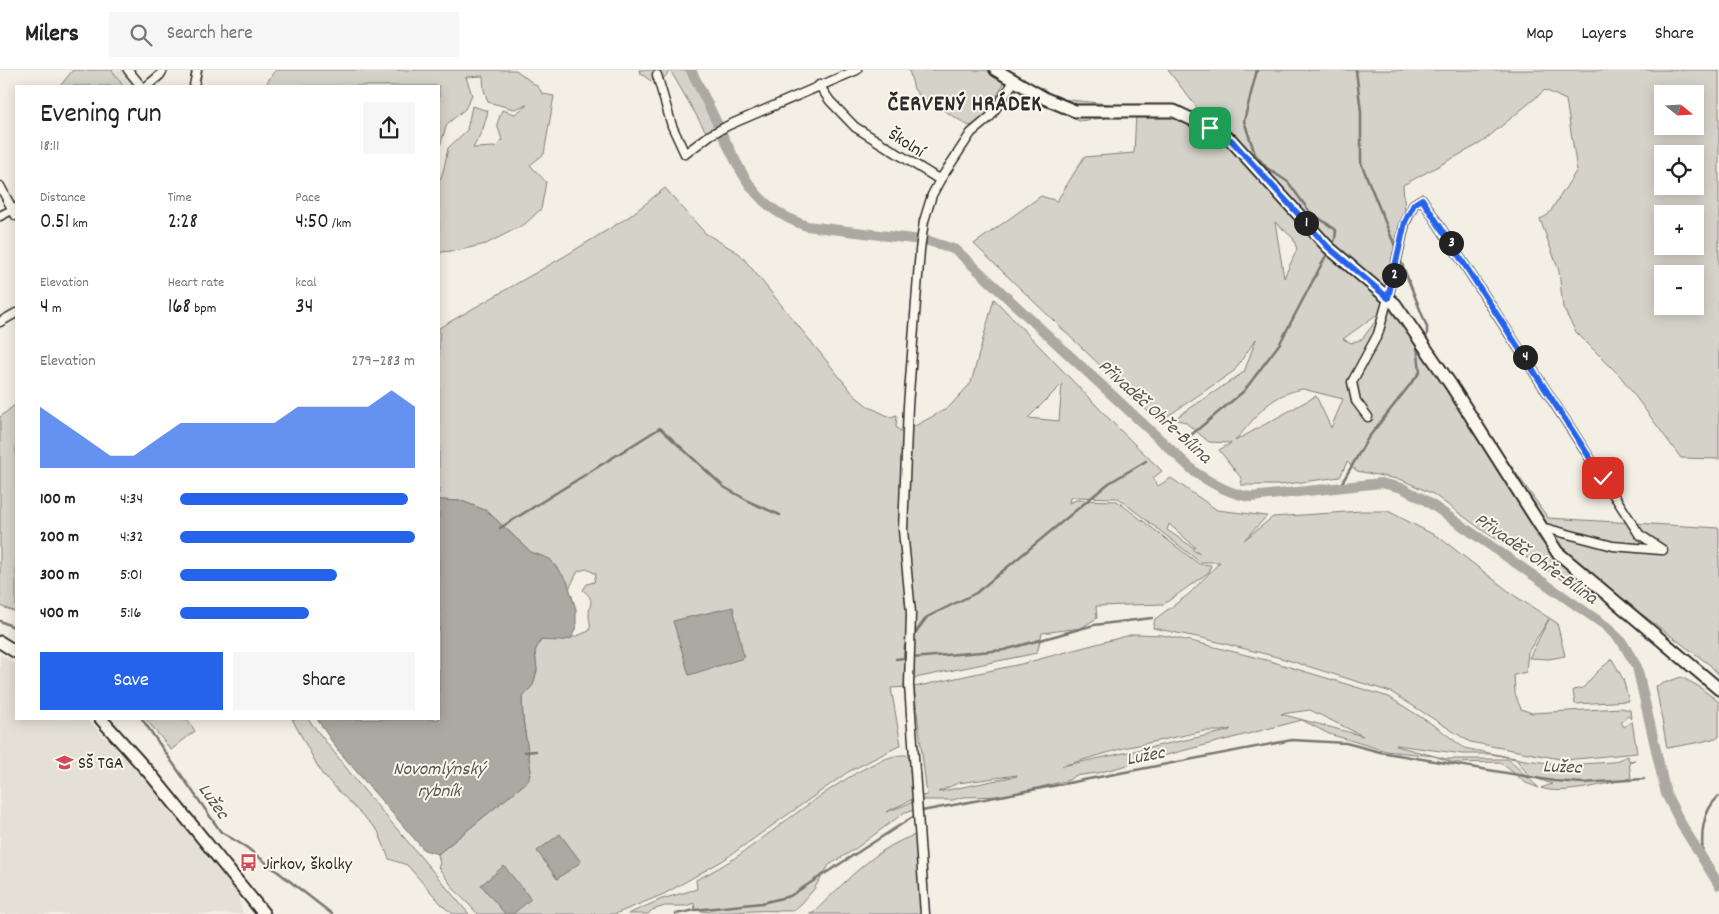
<!DOCTYPE html>
<html lang="en">
<head>
<meta charset="utf-8">
<style>
  :root { --surface:#fff; --page:#f6f6f6; --text:#222; --muted:#767676; --line:#e0e0e0; --accent:#2563eb }
  body { margin:0; font-family:Dekko,sans-serif; background:var(--page); color:var(--text); height:100vh; display:flex; flex-direction:column; font-size:19px; white-space:nowrap }
  * { box-sizing:border-box; margin:0 }
  p { font-size:16px; color:var(--muted) }
  .icon { flex:none; width:28px; height:28px; fill:none; stroke:currentColor; stroke-width:2; stroke-linecap:round; stroke-linejoin:round }
  .map { position:relative; flex:1; overflow:hidden }
  .sheet { position:absolute; left:15px; top:15px; width:425px; height:635px; display:flex; flex-direction:column; background:var(--surface); border-radius:0px; box-shadow:0 2px 12px #0003 }
  .sheet>* { flex:none }
  .needle { width:32px; rotate:108deg }
  .buttons { position:absolute; left:1654px; top:15px; display:grid; gap:10px }
  .buttons a { display:grid; place-items:center; width:50px; height:50px; border-radius:0px; background:var(--surface); box-shadow:0 2px 12px #0003; font-size:25px }
  .pin { position:absolute; display:grid; place-items:center; width:42px; height:42px; color:#fff; margin:-21px; border-radius:10px; box-shadow:0 2px 8px #0006 }
  .km { position:absolute; width:25px; height:25px; margin:-12px; border-radius:50%; background:#222; color:#fff; font-size:14px; line-height:25px; text-align:center }
  .round { display:grid; place-items:center; flex:none; width:52px; height:52px; border-radius:0px; background:var(--page) }
  .overview { display:flex; align-items:center; justify-content:space-between; height:85px; padding:0 25px }
  h1 { font-size:28px; font-weight:600; line-height:38px }
  .stats { display:grid; grid-template-columns:repeat(3,1fr); gap:8px; height:85px; padding:5px 25px }
  .stats div { display:grid; align-content:center }
  .stats b { font-size:21px; font-weight:600 }
  .stats small { font-size:14px; font-weight:400 }
  .stats p { font-size:14px }
  .chart { height:140px; padding:10px 25px }
  .chart p { display:flex; justify-content:space-between }
  .chart svg { width:100%; height:90px; margin-top:5px; fill:var(--accent); opacity:.7 }
  .primary-button { display:flex; gap:10px; margin-top:auto; padding:10px 25px }
  .primary-button a { flex:1; height:58px; border-radius:0px; background:var(--accent); color:#fff; font-size:20px; font-weight:600; line-height:58px; text-align:center }
  .primary-button a+a { background:var(--page); color:var(--text) }
  ul { padding:0 25px; list-style:none; font-size:16px }
  li { display:grid; grid-template-columns:80px 60px 1fr; align-items:center; height:38px }
  li i { height:12px; border-radius:6px; background:var(--accent) }
  header { display:flex; align-items:center; gap:30px; box-sizing:border-box; height:70px; padding:0 25px; background:var(--surface); border-bottom:1px solid var(--line) }
  header strong { font-size:24px }
  nav { display:flex; gap:28px; margin-inline-start:auto; font-size:18px }
  .search { width:350px; height:45px; background:var(--page); display:flex; align-items:center; gap:12px; box-sizing:border-box; padding:0 18px; border-radius:0px; color:var(--muted); font-size:19px }
  .map>svg:first-child { display:block }
</style>
</head>
<body>
<header>
<strong>Milers</strong>
<div class="search"><svg class="icon" aria-label="search" viewBox="0 0 24 24"><circle cx="10" cy="10" r="6"/><path d="M15 15l6 6"/></svg>Search here</div>
<nav><a>Map</a><a>Layers</a><a>Share</a></nav>
</header>
<div class="map">
<svg width="1719" height="844" viewBox="0 0 1719 844">
  <rect width="100%" height="100%" fill="#f3efe4"/>
  <filter id="ink" filterUnits="userSpaceOnUse"><feTurbulence type="fractalNoise" baseFrequency=".02" numOctaves="2"/><feDisplacementMap in="SourceGraphic" scale="10" xChannelSelector="R" yChannelSelector="G"/><feConvolveMatrix kernelMatrix="1 2 1 2 8 2 1 2 1" color-interpolation-filters="sRGB"/></filter>
  <g filter="url(#ink)">
    <path fill="#e4e0d6" d="M111 0H126L139 16H123Z
      M0 584 16 595V649H86L106 668 150 715 238 825 243 844H0Z"/>
    <path fill="#d5d2c9" stroke="#807e7a" fill-rule="evenodd" d="M73 0H112L123 16H60Z
      M276 0H516L538 17 543 24 554 26 544 84 530 95 546 112 541 139 525 154 486 174 460 180 441 182 439 188V113L444 98 448 78 467 60 472 36 488 41 483 59 473 78 495 77 502 70 497 54 502 40 515 44 527 35 514 39 488 32 484 20 483 6 466 7 472 25 465 39 447 54 439 79V16H265L273 3Z
      M639 0H686L715 57 706 62 670 0 664 8 651 11 640 3Z
      M909 0H986L1002 12 1003 15 997 26 998 27C991 39 984 54 969 56L919 25 914 19Z
      M988 0H1009L1053 28 1135 37 1204 47 1168 0H1719V389L1681 388 1621 307 1576 262 1563 238 1559 201 1540 149 1548 145 1577 100 1566 30 1545 20 1481 73 1403 115 1406 157 1393 229 1548 448 1719 458V605L1710 595 1536 465 1594 529 1485 462 1433 424 1402 410 1357 401 1347 392 1340 407 1279 415H1241L1242 409 1219 380 1231 373 1209 372 1185 352 1174 349 1244 302 1256 269 1234 301 1159 352 974 174 1041 126 1057 131 1084 87 1134 83 1136 44 1079 51 1015 19ZM1662 24H1695V56H1662ZM1662 84H1695V116H1662ZM1662 144H1695V176H1662ZM1275 152 1293 168 1297 179 1284 208ZM1662 204H1695V236H1662ZM1376 245 1378 248 1362 269 1351 273 1343 269ZM1303 319 1343 329 1331 358 1316 326 1235 371C1257 346 1268 325 1303 319Z
      M665 118 705 163 740 184 855 326 869 337 890 347 897 345 896 357 902 363 948 338 971 313 994 229 1116 356 1162 401 1153 408 1158 416 1171 408 1217 440 1267 446 1244 470 1273 447 1361 441H1388L1440 468 1515 526 1557 553 1565 586 1549 589 1529 588 1549 549 1528 582 1526 602 1514 605 1515 624 1521 639 1532 643 1621 638 1630 640 1631 649 1628 646 1621 652 1624 657 1632 651 1637 683 1565 690 1470 672 1391 622 1281 588 1202 568 1153 558 1155 549 1189 524 1220 492H1200L1118 428 1075 427 1070 428 1069 433 1076 430 1117 431 1199 494 1211 495 1209 502 1164 534 1096 536 1097 548 1081 558 1042 563 1037 583 915 608 906 617 891 618 901 675 848 702 722 791 664 824 615 844H478L454 819 438 797 440 794 438 784 528 711 531 701 523 649 522 627 533 615 537 600 535 581 541 570C561 571 571 569 589 561 592 555 589 552 589 545 589 532 596 531 583 520L587 514 594 512 596 504 587 499 578 501 569 519 567 511 550 490 531 482 487 441 462 431 439 430V258L565 186 630 146ZM1062 314 1059 351 1028 348ZM1169 454 1193 475 1200 484 1193 480 1194 478 1167 460Z
      M16 334V542L0 536V347Z
      M1134 564 1162 565 1195 572 1270 591 1389 627 1438 658 1464 678 1525 690 1566 695 1613 692 1628 686 1629 691 1635 690 1629 692 1631 708C1609 713 1562 726 1541 718L1552 714 1529 706 1516 689 1491 684H1463L1396 675V676L1446 689H1508L1539 718 1526 713 1500 692 1454 693 1434 686 1386 681 1329 664 1302 650 1097 703 1074 706 1069 710 1005 726 963 727 953 730H911L886 742 916 731 918 740 905 742 855 779 829 795 814 819 802 833 793 841C780 841 766 840 754 841 732 842 717 844 695 840L694 833 686 836H665L652 840 648 844H628L662 829 697 819 696 810C712 802 728 793 742 783 776 760 869 682 906 685L912 691 916 727 927 725 914 617 1021 594ZM1310 640 1363 666 1281 644ZM1231 659 1228 661 1062 696 1124 678 1204 661H1221ZM1017 705V706L938 722 958 713Z
      M1612 589 1623 609 1629 631 1575 634 1573 620 1583 618 1597 602Z
      M1681 607 1698 616 1719 632V667L1701 672 1667 678 1656 616Z
      M146 649H187L195 661 171 680Z
      M292 649H308L358 713 469 844H453L444 837 407 795 389 789 378 761 322 704Z
      M918 764 922 844H809L813 843C845 813 875 777 918 764Z"/>
    <path fill="#aca9a2" stroke="#787772" d="M439 430 462 431 487 441 531 482 550 489 567 511 576 539V557L571 569 558 571 541 570 535 581 537 600 533 615 522 627 523 649 531 701 528 711 438 784 424 780 337 679 317 649H439Z
      M733 537 744 588 689 605 673 551Z
      M560 764 581 792 557 809 537 781Z
      M504 796 531 829 513 844H505L481 815Z"/>
    <g fill="none" stroke-linecap="round" stroke-linejoin="round">
      <path stroke="#787772" stroke-width="2.5" d="M1257 0 1244 51 1255 84 1267 98 1288 112 1309 141 1336 160 1335 169 1332 175
        M1356 0 1361 42V93L1397 181
        M1400 189 1427 257V265L1423 269
        M1191 365 1244 321 1280 273 1328 182
        M1339 418 1368 368 1420 302 1417 275
        M500 458 660 358 724 417 752 433 780 445
        M0 551 16 558
        M913 566 927 547 976 523 1109 413 1146 391
        M912 588 1004 580 1094 555 1152 548
        M896 589 904 588 905 576 908 572
        M142 649 221 762 246 777 332 844
        M525 682 536 681
        M1703 788C1701 766 1701 742 1719 726
        M676 844 695 840 762 833 790 826 922 741 1292 670 1346 673 1380 682 1554 711 1583 713 1644 709"/>
      <path stroke="#aca9a2" stroke-width="10" d="M691 0C702 22 713 44 723 66 745 110 757 139 807 156L929 171 956 180 1196 403C1213 414 1230 424 1251 427L1381 413 1402 418 1425 430 1606 556 1622 572 1637 597 1666 724 1683 757 1719 815"/>
      <defs>
        <path id="street" d="M128 0 141 16
          M657 5 672 56 685 84 710 65 729 55 857 0
          M819 15 830 31 855 57 940 110
          M147 16 160 5 163 0
          M194 16 197 0
          M0 116 16 146
          M0 146 16 138
          M0 252 16 243
          M1368 347 1356 331 1352 312 1378 264 1388 228 1405 153 1414 134 1422 129 1639 464 1663 480
          M1541 457 1613 476 1661 480
          M925 844 909 615 911 543 903 460 908 336 920 180 924 151 932 125 940 110 971 63 990 47 1015 10"/>
        <path id="secondary" d="M996 0 1046 29 1075 41H1174L1210 58 1231 70 1328 177 1395 234 1451 315 1557 482 1719 619
          M0 572 16 582
          M101 649 152 706 264 844"/>
      </defs>
      <use href="#street" stroke="#2b2b2b" stroke-width="11"/>
      <use href="#secondary" stroke="#2b2b2b" stroke-width="15"/>
      <use href="#street" stroke="#fbf7ec" stroke-width="8"/>
      <use href="#secondary" stroke="#fbf7ec" stroke-width="11"/>
    </g>
  </g>
  <g fill="none" stroke-linecap="round" stroke-linejoin="round" filter="url(#ink)">
    <defs>
      <path id="route" d="M1210 58 1231 70 1328 177 1388 228 1405 152 1414 134 1422 129 1603 408"/>
    </defs>
    <use href="#route" stroke="#fff" stroke-width="10"/>
    <use href="#route" stroke="#2563eb" stroke-width="6"/>
  </g>
  <defs>
    <symbol id="school-bare" viewBox="-9 -9 18 18"><path d="M0-5L7-2L0 1L-7-2ZM-4 1L0 2.5L4 1V4Q0 6-4 4Z" fill="#d1495b" stroke="#fbf7ec" stroke-width="2.5" paint-order="stroke"/></symbol>
    <symbol id="bus-bare" viewBox="-9 -9 18 18"><path d="M-5-6H5V4H4V6H2V4H-2V6H-4V4H-5ZM-3.5-4V0h7V-4ZM-3.5 1.2v1.5H-2V1.2ZM2 1.2v1.5H3.5V1.2Z" fill="#d1495b" stroke="#fbf7ec" stroke-width="2.5" paint-order="stroke"/></symbol>
  </defs>
  <g fill-rule="evenodd">
    <use href="#school-bare" x="52" y="680" width="25" height="25"/>
    <use href="#bus-bare" x="236" y="780" width="25" height="25"/>
  </g>
  <g text-anchor="middle" stroke-width="4" stroke-linejoin="round" paint-order="stroke">
    <g font-size="18" fill="#2b2b2b" stroke="#fbf7ec">
      <text transform="translate(907 72) rotate(32)" y="6">Školní</text>
    </g>
    <g font-size="18" fill="#2b2b2b" stroke="#fbf7ec" text-anchor="start">
      <text x="78" y="698">SŠ TGA</text>
      <text x="263" y="799">Jirkov, školky</text>
    </g>
    <g font-size="19" font-style="italic" fill="#585755" stroke="#fbf7ec">
      <text transform="translate(1156 340) rotate(42)" y="7">Přivaděč Ohře-Bílina</text>
      <text transform="translate(1537 487) rotate(35)" y="7">Přivaděč Ohře-Bílina</text>
      <text transform="translate(1145 684) rotate(-11)" y="7">Lužec</text>
      <text transform="translate(1562 695) rotate(2)" y="7">Lužec</text>
      <text x="439" y="704">Novomlýnský<tspan x="439" dy="22">rybník</tspan></text>
      <text transform="translate(215 730) rotate(55)" y="7">Lužec</text>
    </g>
    <g font-size="22" font-weight="bold" letter-spacing="1" fill="#2b2b2b" stroke="#fbf7ec">
      <text x="965" y="40">ČERVENÝ HRÁDEK</text>
    </g>
  </g>
</svg>
<div class="buttons">
<a><svg class="needle" viewBox="-14 -14 28 28"><path d="M0-13l5 13h-10z" fill="#e53935"/><path d="M0 13l5-13h-10z" fill="#767676"/></svg></a>
<a><svg class="icon" aria-label="locate" viewBox="0 0 24 24"><circle cx="12" cy="12" r="6"/><path d="M12 2v4M12 18v4M2 12h4M18 12h4"/></svg></a>
<a>+</a>
<a>−</a>
</div>
<div class="pin" style="left:1210px;top:58px;background:#1e9e55"><svg class="icon" aria-label="arrive" viewBox="0 0 24 24"><path d="M6 21V4h12l-3 4 3 4H6"/></svg></div>
<div class="pin" style="left:1603px;top:408px;background:#d93025"><svg class="icon" aria-label="check" viewBox="0 0 24 24"><path d="M5 12l5 5 9-10"/></svg></div>
<b class="km" style="left:1306px;top:153px">1</b>
<b class="km" style="left:1394px;top:205px">2</b>
<b class="km" style="left:1451px;top:173px">3</b>
<b class="km" style="left:1525px;top:287px">4</b>
<section class="sheet">
<div class="overview"><div><h1>Evening run</h1><p>18:11</p></div><a class="round"><svg class="icon" aria-label="share" viewBox="0 0 24 24"><path d="M12 15V3M7 8l5-5 5 5M5 13v7h14v-7"/></svg></a></div>
<div class="stats">
<div><p>Distance</p><b>0.51<small> km</small></b></div>
<div><p>Time</p><b>2:28</b></div>
<div><p>Pace</p><b>4:50<small> /km</small></b></div>
</div>
<div class="stats">
<div><p>Elevation</p><b>4<small> m</small></b></div>
<div><p>Heart rate</p><b>168<small> bpm</small></b></div>
<div><p>kcal</p><b>34</b></div>
</div>
<div class="chart"><p><span>Elevation</span>279–283 m</p>
<svg viewBox="0 0 160 44" preserveAspectRatio="none"><path d="M0 44V14L10 22L20 30L30 38L40 38L50 30L60 22L70 22L80 22L90 22L100 22L110 14L120 14L130 14L140 14L150 6L160 14V44z"/></svg>
</div>
<ul>
<li><b>100 m</b>4:34<i style="width:97%"></i></li>
<li><b>200 m</b>4:32<i style="width:100%"></i></li>
<li><b>300 m</b>5:01<i style="width:67%"></i></li>
<li><b>400 m</b>5:16<i style="width:55%"></i></li>
</ul>
<div class="primary-button"><a>Save</a><a>Share</a></div>
</section>
</div>
</body>
</html>
